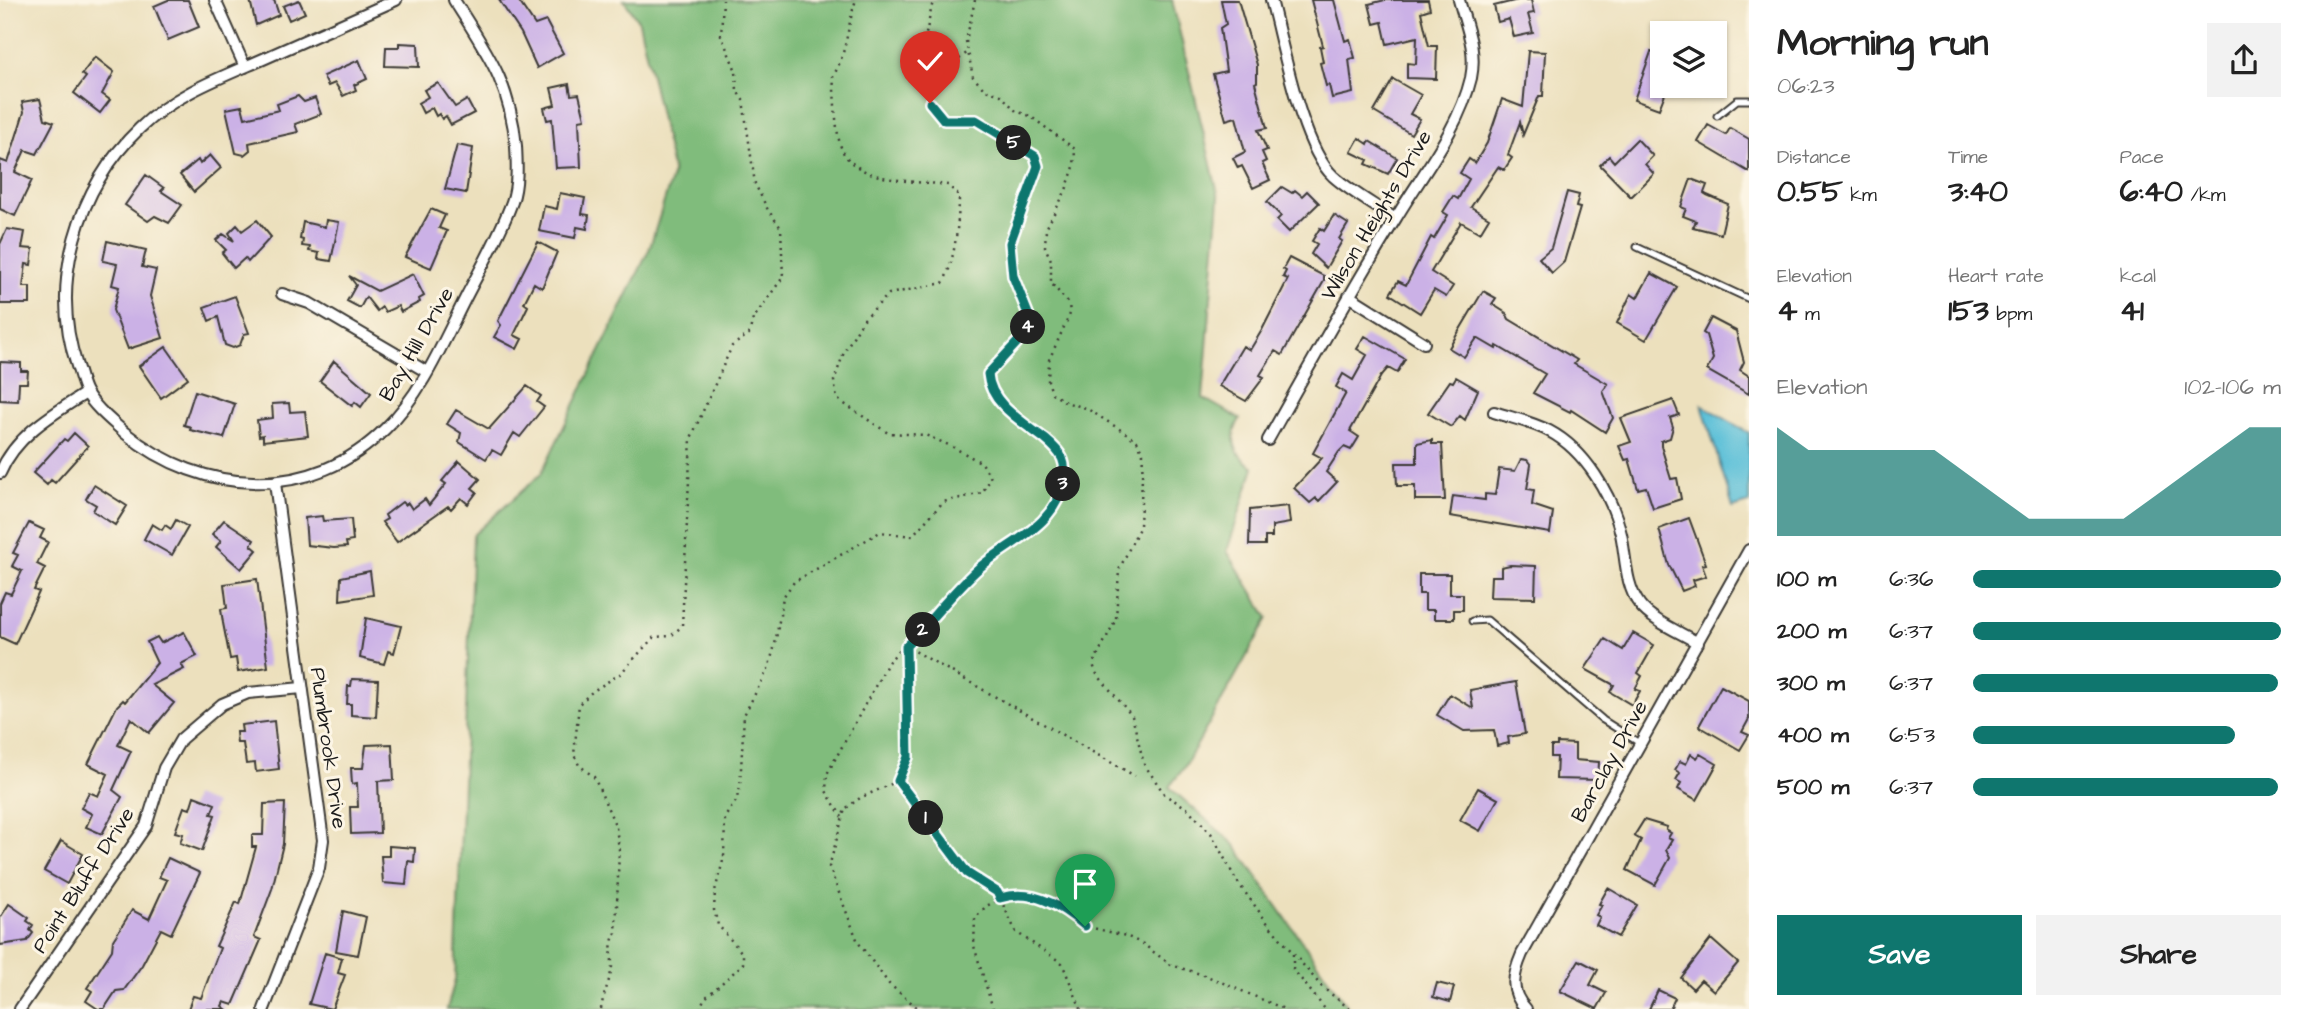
<!DOCTYPE html>
<html lang="en">
<head>
<meta charset="utf-8">
<style>
  :root { --surface:#fff; --page:#f2f2f2; --text:#222; --muted:#767676; --accent:#0f766e }
  body { margin:0; font-family:"Architects Daughter",sans-serif; background:var(--page); color:var(--text); height:100vh; display:flex; flex-direction:column; font-size:26px; white-space:nowrap }
  * { box-sizing:border-box; margin:0 }
  p { font-size:23px; color:var(--muted) }
  .icon { flex:none; width:38px; height:38px; fill:none; stroke:currentColor; stroke-width:2; stroke-linecap:round; stroke-linejoin:round }
  .map { position:relative; flex:1; overflow:hidden }
  .panel { display:flex; flex-direction:column; background:var(--surface); width:560px }
  .panel>* { flex:none }
  .controls { position:absolute; left:1650px; top:21px; display:grid; gap:14px }
  .controls a { display:grid; place-items:center; width:77px; height:77px; border-radius:0px; background:var(--surface); box-shadow:0 2px 5px #0004; font-size:35px }
  .pin { position:absolute; display:grid; place-items:center; width:60px; height:60px; color:#fff; margin:-72px -30px; border-radius:50% 50% 50% 0; rotate:-45deg; box-shadow:0 0 7px #0007 }
  .pin .icon { rotate:45deg }
  .km { position:absolute; width:35px; height:35px; margin:-18px; border-radius:50%; background:#222; color:#fff; font-size:19px; line-height:35px; text-align:center }
  .round { display:grid; place-items:center; flex:none; width:74px; height:74px; border-radius:0px; background:var(--page) }
  .headline { display:flex; align-items:center; justify-content:space-between; height:119px; padding:0 28px }
  h1 { font-size:38px; font-weight:800; line-height:52px }
  .stats { display:grid; grid-template-columns:repeat(3,1fr); gap:10px; height:119px; padding:7px 28px }
  .stats div { display:grid; align-content:center }
  .stats b { font-size:30px; font-weight:800 }
  .stats small { font-size:19px; font-weight:400 }
  .stats p { font-size:19px }
  .chart { height:196px; padding:14px 28px }
  .chart p { display:flex; justify-content:space-between }
  .chart svg { width:100%; height:126px; margin-top:7px; fill:var(--accent); opacity:.7 }
  .cta { display:flex; gap:14px; margin-top:auto; padding:14px 28px }
  .cta a { flex:1; height:80px; border-radius:0px; background:var(--accent); color:#fff; font-size:28px; font-weight:800; line-height:80px; text-align:center }
  .cta a+a { background:var(--page); color:var(--text) }
  ul { padding:0 28px; list-style:none; font-size:23px }
  li { display:grid; grid-template-columns:112px 84px 1fr; align-items:center; height:52px }
  li i { height:18px; border-radius:9px; background:var(--accent) }
  main { display:flex; flex:1; min-height:0 }
  .map>svg:first-child { display:block }
</style>
</head>
<body>
<main>
<div class="map">
<svg width="1749" height="1009" viewBox="0 0 1749 1009">
  <rect width="100%" height="100%" fill="#fcf5e5"/>
  <filter id="ink" filterUnits="userSpaceOnUse"><feTurbulence type="fractalNoise" baseFrequency=".0143" numOctaves="2"/><feDisplacementMap in="SourceGraphic" scale="14" xChannelSelector="R" yChannelSelector="G"/><feConvolveMatrix kernelMatrix="1 2 1 2 8 2 1 2 1" color-interpolation-filters="sRGB"/></filter>
  <filter id="wash" filterUnits="userSpaceOnUse"><feTurbulence type="fractalNoise" baseFrequency=".00686" numOctaves="4" result="noise"/><feDisplacementMap in="SourceGraphic" scale="28" xChannelSelector="R" yChannelSelector="G"/><feGaussianBlur stdDeviation="1.57" result="paint"/><feColorMatrix in="noise" values="0 0 0 0 0 0 0 0 0 0 0 0 0 0 0 0 0 1.4 0 .05"/><feComposite in="paint" operator="in"/></filter>
  <g filter="url(#wash)">
    <rect width="100%" height="100%" fill="#ece0bd"/>
    <path fill="#80bc7b" stroke="#4e6c4c" stroke-width="2" d="M624 0H1172L1219 198 1203 398 1240 419C1228 438 1235 457 1254 467L1227 551 1268 618 1184 768 1169 787 1234 844 1349 1009H447L455 980 473 535 541 474 649 250 673 173 639 22Z"/>
    <path fill="#5abfd8" stroke="#3b6e7a" stroke-width="2" d="M1702 405 1749 433V503L1733 508Z"/>
    <g id="blocks">
      <path fill="#cbb1e6" d="M168 0H188L199 27 168 40 154 6Z
        M250 0H274L279 15 256 25Z
        M299 0 305 13 289 20 283 6Z
        M499 0H518L535 25 546 21 563 53 537 68 521 33Z
        M1221 0H1238L1257 65V82L1255 83 1267 128 1258 130 1267 150 1262 152 1266 161 1262 163 1270 180 1253 188 1242 166 1238 168 1233 158 1245 152 1236 117 1226 120 1213 74 1226 71 1220 28 1226 24Z
        M1311 0H1334L1345 41 1350 39 1355 58 1349 59 1353 93 1332 98 1329 85 1326 86 1320 63 1323 62 1320 47 1323 46Z
        M1385 0H1428L1430 9 1421 12 1429 46H1437L1436 79 1407 78V63L1416 64 1417 37 1387 44 1382 22 1374 24 1369 4Z
        M1518 0H1531L1534 13 1528 14 1533 33 1514 37 1509 19 1498 22 1494 6Z
        M399 43 418 44 419 67 385 66 386 47H399Z
        M1528 51 1545 52 1543 96H1539L1523 135 1520 122 1508 155 1512 158 1504 170 1498 167 1471 207 1489 218 1480 233 1461 222 1431 272 1453 286 1446 297 1434 290 1420 313 1390 294 1398 281 1406 285 1431 237 1434 239 1448 215 1443 212 1453 196 1458 199 1469 179 1460 173 1469 159 1475 163 1487 143 1502 99 1523 107Z
        M1651 52 1662 56V86H1668L1659 109 1634 100Z
        M95 57 114 72 102 94 110 100 100 113 74 93 86 77 82 74Z
        M359 60 367 79 354 85 356 90 343 96 335 83 328 86 323 76Z
        M1393 79 1421 95 1410 114 1420 119 1411 134 1374 112Z
        M438 83 455 107 467 100 474 113 451 125 446 116 442 119 439 114 436 116 432 108 423 113 418 103 428 97 424 90Z
        M569 84 571 95 579 94 585 119 579 120 581 167 556 168 552 119 547 120 544 108 555 105 551 88Z
        M298 96 304 102 315 98 321 114 295 124 298 132 249 143 250 150 244 155 236 153 226 109 242 106 245 118 279 110 277 104Z
        M40 99 45 119 54 122 37 154 25 150 15 172 32 180 15 216 0 209V160L8 163 24 112 22 102Z
        M1708 125 1726 135 1730 128 1749 139V172L1698 142Z
        M1359 138 1368 144 1369 141 1397 158 1388 174 1366 164 1368 160 1351 152Z
        M1637 139 1653 156 1645 164 1654 174 1631 197 1600 165 1609 156 1614 162Z
        M457 145 473 148 466 193 445 189Z
        M210 155 221 168 194 192 180 175 198 160 200 164Z
        M146 175 164 188 161 191 182 205 169 223 155 216 148 221 125 205Z
        M1691 179 1707 185 1704 193 1707 195 1728 204 1721 234 1693 227 1696 221 1683 216 1686 209 1681 207Z
        M1282 187 1292 193 1295 190 1302 196 1307 191 1319 203 1289 232 1277 220 1281 216 1267 202Z
        M1567 192 1579 195 1576 207 1580 208 1564 262 1552 273 1539 258 1551 248Z
        M560 193 585 198 582 214 589 215 587 229 577 227 575 238 539 231 544 206 557 209Z
        M431 209 445 215 439 228 447 231 431 268 405 257Z
        M1334 215 1348 224 1339 239 1342 241 1326 268 1311 254 1317 244 1312 241 1320 228 1324 231Z
        M257 220 271 237 248 262 245 258 234 268 222 253 226 250 216 240 223 234 234 241 229 233 237 225 242 231Z
        M326 220 339 222 331 261 318 259 319 253 309 251 310 247 302 246 303 240 300 239 303 222 325 227Z
        M7 229 25 232 22 248 33 249 31 265 26 264 23 287H30V304H0V244Z
        M107 241 146 250 142 267 156 270 150 296 163 338 128 349 113 310 119 287 112 285 117 264 103 261Z
        M538 242 557 252 542 288 534 283 524 303 528 306 514 335 522 339 517 349 494 337 501 325 498 321Z
        M1289 258 1324 276V281L1282 355 1275 351 1260 375 1264 377 1246 401 1219 386 1243 346 1250 350 1262 330 1288 279 1283 277 1286 271 1283 269Z
        M1651 273 1677 287 1646 340 1617 323 1631 294 1637 298Z
        M413 274 424 296 419 299 420 302 401 312 398 306 385 312 382 307 377 311 366 297 360 308 347 301 356 285 349 276 377 291Z
        M1483 291 1496 298 1492 304 1506 313 1509 319 1577 360 1574 364 1608 384 1603 391 1613 418 1605 432 1571 410 1570 412 1533 393 1545 374 1497 346 1496 349 1477 338 1464 357 1449 348Z
        M235 296 249 333 244 334 240 345 233 348 225 345 218 317 209 321 204 307Z
        M1711 318 1736 331 1744 362 1740 370 1749 376V394L1707 370 1713 359 1706 335 1703 333Z
        M1365 336 1405 359 1397 373 1388 368 1381 376 1350 431 1359 437 1351 450 1344 447 1339 452 1326 472 1337 482 1319 501 1316 498 1310 503 1294 488 1322 458 1313 453 1346 393 1336 387 1343 374 1353 380 1367 355 1357 349Z
        M166 347 188 378 161 398 139 366Z
        M334 361 371 393 361 407 355 402 352 406 320 381Z
        M0 362 21 363V371H28L27 383H19L18 401 0 400Z
        M1456 377 1478 390 1465 420 1460 416 1451 427 1428 413 1450 381 1453 382Z
        M527 386 541 396 537 402 544 407 520 437 514 433 501 455 492 450 486 459 459 442 461 433 447 424 456 410 489 429Z
        M195 391 235 404 224 438 190 430 191 427 184 425Z
        M1673 400 1679 415 1670 418 1673 427 1670 438 1661 441V446L1671 479 1677 478 1681 499 1653 508 1646 487 1638 489 1629 459 1625 460 1619 446 1631 442 1621 418Z
        M289 403 290 412 305 411 308 436 263 441V435L259 436 257 420 273 418 272 404Z
        M74 433 88 446 55 483 51 480 47 485 33 473 64 439 67 441Z
        M1432 440V444H1442L1445 500H1415V486H1397L1396 463H1417V443Z
        M1521 459 1527 460 1531 465 1527 489 1534 490 1532 505 1553 512 1550 533 1450 516 1453 496 1485 500V494L1495 495 1499 469 1515 471Z
        M459 461 480 479 472 488 477 492 468 504 461 498 451 509 448 506 397 542 382 522 387 519 385 515 402 502 405 505 408 503 412 509 425 499 429 505 446 484 442 481Z
        M94 485 127 506 115 525 93 511 96 505 86 499Z
        M1288 506 1290 523 1272 526V537H1265V545H1249L1250 510Z
        M322 516 323 521 351 519 353 541 346 542 347 547 334 548 307 545 305 518Z
        M1689 518 1706 564 1702 565 1706 576 1693 580 1695 586 1682 591 1669 565 1659 529Z
        M176 520 188 527 172 555 144 539 152 524 162 530 165 525 171 529Z
        M224 520 254 540 251 545 257 550 241 569 216 547 221 541 212 534Z
        M29 523 44 530 40 538 48 542 37 564 45 568 34 590 39 592 15 644 0 637V603L5 592 11 594 22 571 12 566 18 555 13 553Z
        M1510 565 1536 566 1535 598 1490 597 1491 576H1501V567Z
        M370 571 373 595 340 600 341 577Z
        M1419 574H1450V594H1463V610H1454V619H1434V610H1425V594H1419Z
        M257 579 268 667 238 672 236 658 230 659 223 623 221 609 227 608 224 584Z
        M366 618 401 626 394 653 388 651 384 664 360 658Z
        M184 632 197 656 181 664 184 669 152 685 174 703 149 733 131 718 118 745 131 751 113 790 122 797 102 834 86 827 92 814 81 808 89 792 98 796 108 774 88 764 117 706 123 700 125 702 157 663 147 642 157 637 161 643Z
        M1633 633 1654 645 1638 673 1642 676 1635 689 1640 691 1632 705 1610 692 1614 685 1585 669 1605 639 1623 650Z
        M352 679 378 680 376 717 351 715V704H347L348 686H351Z
        M1516 682 1525 734 1508 737 1509 743 1497 746 1494 730 1464 731 1437 715 1450 694 1473 708 1470 690Z
        M1721 686 1749 701V719L1742 732 1749 735 1740 750 1699 726Z
        M274 721 279 769 256 772 255 763 246 764 243 743H237L236 732H242L241 725Z
        M1557 743 1575 744V760L1599 762 1598 780 1556 779 1557 757H1551V746H1557Z
        M392 744 394 780 378 781 380 833 351 834 350 807H358L357 783 352 784 351 768H363L366 745Z
        M1691 754 1697 758 1700 754 1717 764 1697 800 1678 789 1681 783 1676 780 1680 773 1675 770 1680 761 1686 764Z
        M1478 788 1498 799 1480 831 1460 820Z
        M194 796 215 804 211 814 215 815 202 851 180 843 183 834 175 832 184 807 190 809Z
        M285 803 283 844 272 889 254 937 261 940 233 1005 224 1002 222 1006 226 1009H188L193 996 201 998 220 948 216 946 236 902 240 904 256 847H252V835H263L264 804Z
        M1644 820 1667 827 1666 830 1671 833 1668 838 1672 840 1666 850 1670 858 1655 885 1627 870 1641 840 1634 836Z
        M61 841 83 854 67 884 44 871Z
        M389 846 415 848 414 862 408 861 406 885 383 883 381 856H389Z
        M168 858 200 873 171 934 161 929 142 965 124 990 116 991 104 1009H98L86 1001 92 991 87 988 112 950 113 940 132 910 149 919 167 880 159 877Z
        M1608 888 1637 905 1618 937 1596 925 1600 917 1596 915 1602 905 1599 904Z
        M9 904 29 918 27 921 33 925 30 930 33 933 27 941 0 945V918Z
        M343 911 366 917 358 955 336 951Z
        M1711 939 1738 963 1714 991 1701 980 1693 989 1681 978Z
        M325 953 342 958 338 973 345 975 332 1009 309 1004Z
        M1579 960 1598 970 1590 985 1606 993 1597 1009 1560 991Z
        M1437 983 1454 987 1450 1002 1433 997Z
        M1658 990 1675 998 1670 1009H1649Z"/>
    </g>
  </g>
  <g filter="url(#ink)">
    <use href="#blocks" fill-opacity="0" stroke="#3b3934" stroke-width="2"/>
    <g fill="none" stroke-linecap="round" stroke-linejoin="round">
      <defs>
        <path id="service" d="M1717 116 1737 100H1749
          M1637 247 1749 299
          M1472 621 1487 620 1603 720 1641 744"/>
        <path id="minor" d="M215 0 245 67
          M396 0C351 20 306 40 261 60 219 78 174 95 140 128 77 188 49 283 77 366 80 374 82 385 86 392 95 408 112 421 125 433 203 496 312 503 386 428 423 392 443 342 466 297 482 266 500 235 512 202 518 185 517 164 516 146 510 82 487 53 454 0
          M1271 0C1283 44 1301 146 1333 176 1351 192 1375 205 1395 219
          M282 294 309 303 427 372
          M1349 296 1424 343
          M1494 412C1512 418 1532 422 1549 431 1585 450 1612 495 1621 534 1626 556 1625 586 1640 605 1652 621 1680 632 1698 643
          M1268 440C1310 365 1351 291 1396 218 1422 174 1459 129 1471 78 1477 49 1466 26 1459 0
          M0 473C16 435 53 414 86 393
          M20 1009 146 826 164 768 181 739 222 704 248 693 302 688
          M264 1009 319 868 323 840 275 483
          M1526 1009C1509 991 1513 975 1522 954L1749 550"/>
      </defs>
      <use href="#service" stroke="#3b3934" stroke-width="9"/>
      <use href="#minor" stroke="#3b3934" stroke-width="14"/>
      <path stroke="#3b3934" stroke-width="2.5" stroke-dasharray="2 5" stroke-linecap="butt" d="M975 0 966 41 973 77 985 90 1001 95 1016 111 1030 116 1075 149 1074 167 1066 190 1046 229 1045 247 1051 260V283L1069 304 1070 314 1049 360 1048 381 1052 393 1065 402 1086 408 1124 432 1137 441 1143 453 1140 526 1119 570 1116 619 1093 664 1096 673 1132 716 1144 764 1165 795 1187 808 1211 833 1236 880 1269 925 1322 987 1350 1009
        M927 96C942 81 949 65 967 53
        M898 781 860 798 845 809 829 867 858 942 889 984 919 1009
        M842 817 826 791 827 774 889 661 978 569 1050 516 1059 501 1066 470 1063 456 1004 406 989 389 988 374 1025 334 1030 319 1013 276 1010 243 1038 166 1035 156 977 120H944C909 77 924 50 933 0
        M1293 954V969L1325 1009
        M601 1009C603 994 612 976 612 965 612 953 609 943 616 933L619 849 616 827 594 777 579 765 574 755 579 704 593 691 620 674 654 637 671 636 682 626 691 438 732 346 749 334 753 319 783 277 781 228 768 210 755 184 743 100 737 91 736 71 721 35 723 0
        M700 1009 704 999 743 964V954L718 925 714 910 715 891 724 857 725 817 736 801 740 787 744 715 768 669 775 645 783 597 794 582 880 532 912 536 943 502 982 493 991 478 982 463 951 446 925 435 888 433 837 399 834 381 844 352 863 320 889 294 943 283C955 262 959 220 959 196L948 185C917 181 860 183 843 152 835 137 835 95 833 76 847 54 847 25 856 0
        M993 1009 974 946 975 919 986 906 1012 894 1034 896 1066 909 1085 926 1126 936 1143 944 1171 965 1207 976 1284 1009
        M1081 1009 1062 963 1016 932 997 892 967 873 898 781 908 757 906 646 1135 776"/>
      <use href="#service" stroke="#fff" stroke-width="5"/>
      <use href="#minor" stroke="#fff" stroke-width="10"/>
    </g>
  </g>
  <g fill="none" stroke-linecap="round" stroke-linejoin="round" filter="url(#ink)">
    <defs>
      <path id="route" d="M930 103 944 120H976L1035 156 1038 166 1010 243 1013 276 1030 319 1025 334 988 374C990 404 1023 422 1045 439 1062 453 1068 462 1063 484 1053 528 1011 540 979 568 953 591 931 621 906 646L908 757 898 781 967 873 997 892 1000 898C1032 888 1061 905 1085 926"/>
    </defs>
    <use href="#route" stroke="#fff" stroke-width="14"/>
    <use href="#route" stroke="#0f766e" stroke-width="9"/>
  </g>
  <g text-anchor="middle" stroke-width="6" stroke-linejoin="round" paint-order="stroke">
    <g font-size="21" fill="#1c1c1c" stroke="#fcf5e5">
      <text transform="translate(1376 215) rotate(-59)" y="7">Wilson Heights Drive</text>
      <text transform="translate(416 344) rotate(-60)" y="7">Bay Hill Drive</text>
      <text transform="translate(329 748) rotate(82)" y="7">Plumbrook Drive</text>
      <text transform="translate(1609 761) rotate(-61)" y="7">Barclay Drive</text>
      <text transform="translate(83 880) rotate(-57)" y="7">Point Bluff Drive</text>
    </g>
  </g>
</svg>
<div class="controls">
<a><svg class="icon" aria-label="layers" viewBox="0 0 24 24"><path d="M12 4l9 5-9 5-9-5zM3 14l9 5 9-5"/></svg></a>
</div>
<div class="pin" style="left:1085px;top:926px;background:#1e9e55"><svg class="icon" aria-label="arrive" viewBox="0 0 24 24"><path d="M6 21V4h12l-3 4 3 4H6"/></svg></div>
<div class="pin" style="left:930px;top:103px;background:#d93025"><svg class="icon" aria-label="check" viewBox="0 0 24 24"><path d="M5 12l5 5 9-10"/></svg></div>
<b class="km" style="left:926px;top:818px">1</b>
<b class="km" style="left:923px;top:630px">2</b>
<b class="km" style="left:1063px;top:484px">3</b>
<b class="km" style="left:1028px;top:327px">4</b>
<b class="km" style="left:1014px;top:143px">5</b>
</div>
<section class="panel">
<div class="headline"><div><h1>Morning run</h1><p>06:23</p></div><a class="round"><svg class="icon" aria-label="share" viewBox="0 0 24 24"><path d="M12 15V3M7 8l5-5 5 5M5 13v7h14v-7"/></svg></a></div>
<div class="stats">
<div><p>Distance</p><b>0.55<small> km</small></b></div>
<div><p>Time</p><b>3:40</b></div>
<div><p>Pace</p><b>6:40<small> /km</small></b></div>
</div>
<div class="stats">
<div><p>Elevation</p><b>4<small> m</small></b></div>
<div><p>Heart rate</p><b>153<small> bpm</small></b></div>
<div><p>kcal</p><b>41</b></div>
</div>
<div class="chart"><p><span>Elevation</span>102–106 m</p>
<svg viewBox="0 0 160 44" preserveAspectRatio="none"><path d="M0 44V6L10 14L20 14L30 14L40 14L50 14L60 22L70 30L80 38L90 38L100 38L110 38L120 30L130 22L140 14L150 6L160 6V44z"/></svg>
</div>
<ul>
<li><b>100 m</b>6:36<i style="width:100%"></i></li>
<li><b>200 m</b>6:37<i style="width:100%"></i></li>
<li><b>300 m</b>6:37<i style="width:99%"></i></li>
<li><b>400 m</b>6:53<i style="width:85%"></i></li>
<li><b>500 m</b>6:37<i style="width:99%"></i></li>
</ul>
<div class="cta"><a>Save</a><a>Share</a></div>
</section>
</main>
</body>
</html>
